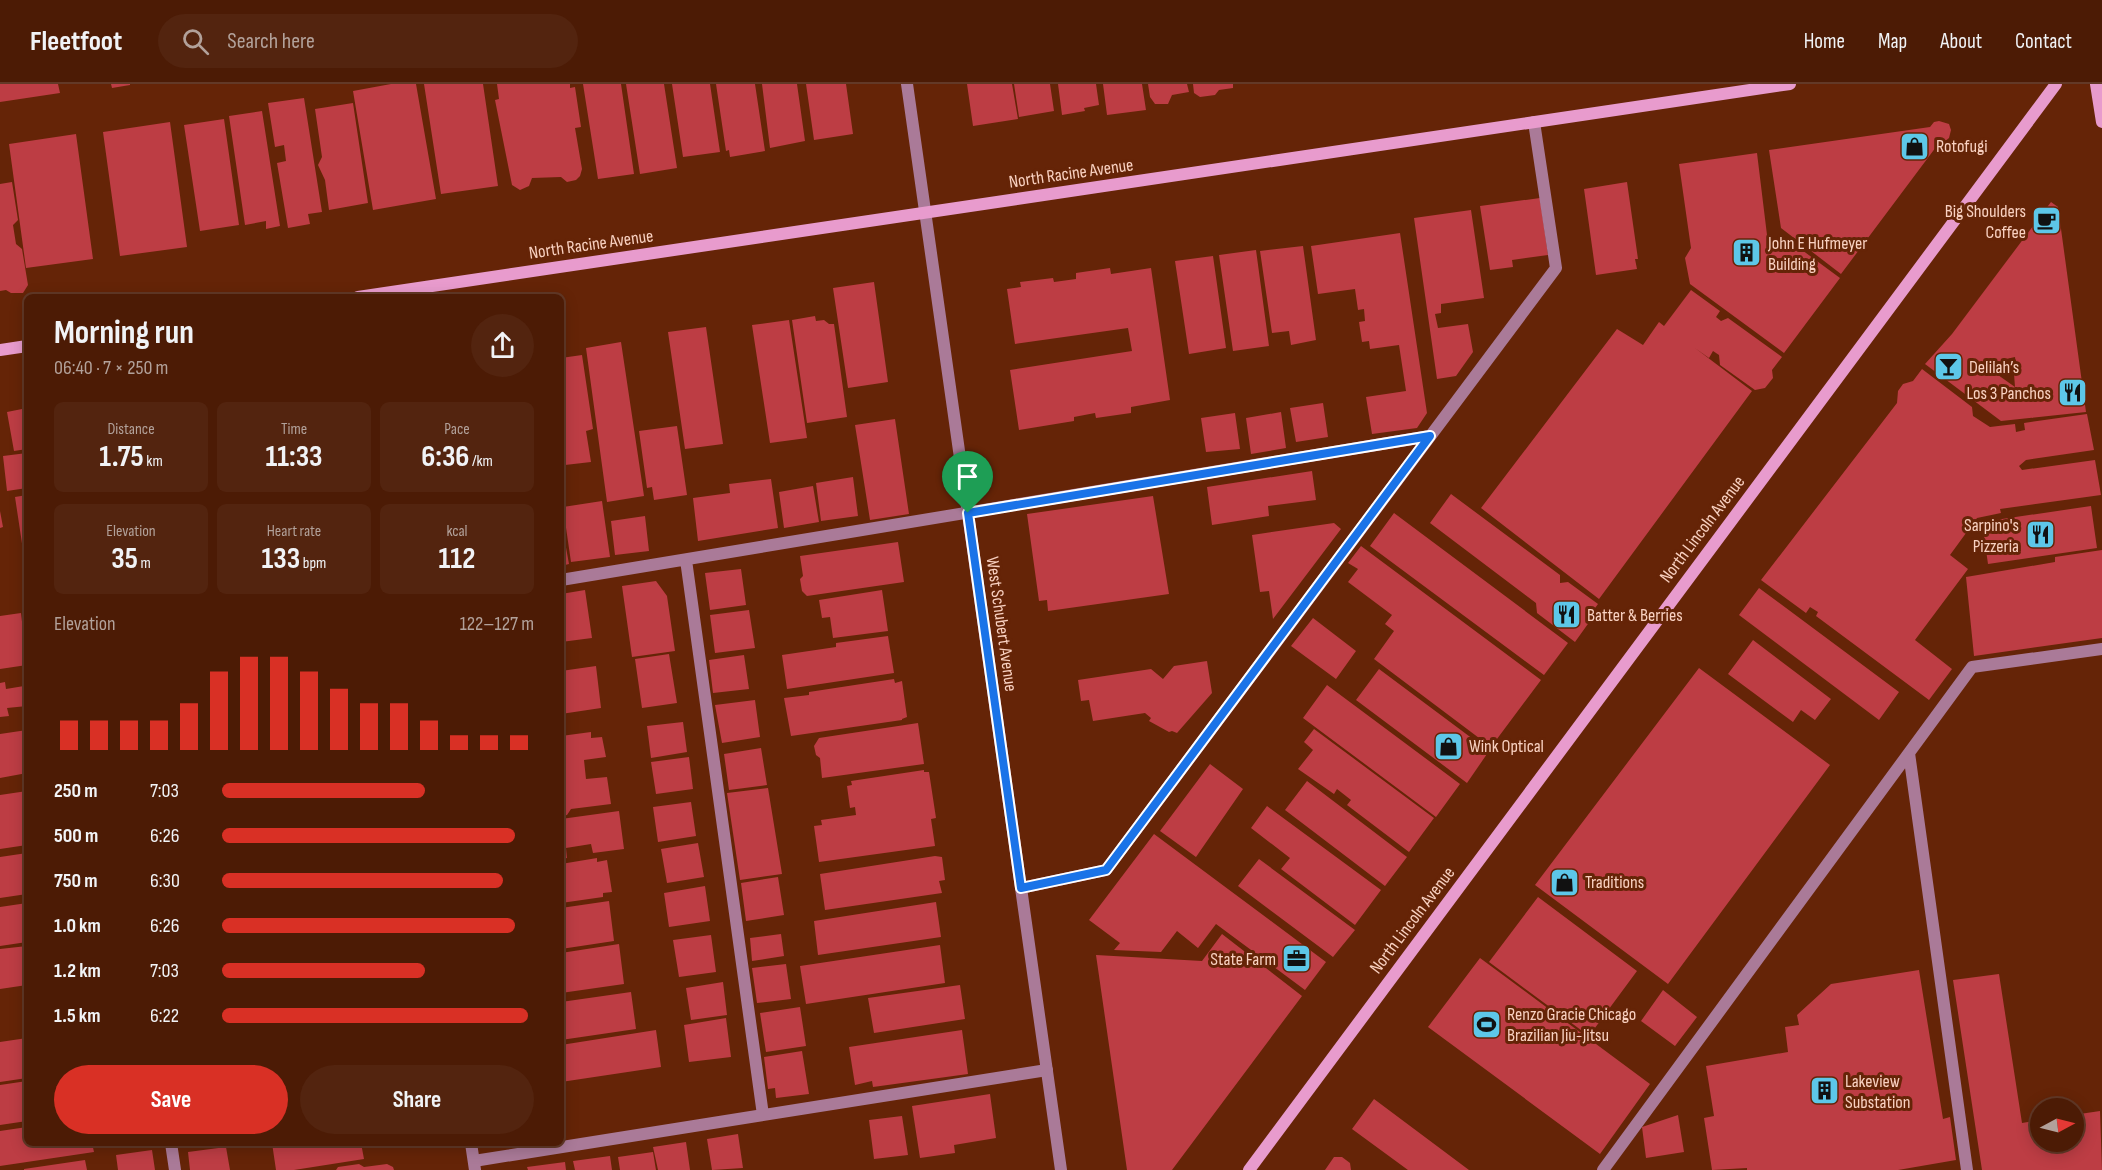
<!DOCTYPE html>
<html lang="en">
<head>
<meta charset="utf-8">
<style>
  :root { --surface:#4c1b05; --page:#53240f; --text:#f1f3f6; --muted:#b2a19a; --line:#633927; --accent:#d93025 }
  body { margin:0; font-family:"Sofia Sans Condensed",sans-serif; background:var(--page); color:var(--text); height:100vh; display:flex; flex-direction:column; font-size:22px; white-space:nowrap }
  * { box-sizing:border-box; margin:0 }
  p { font-size:20px; color:var(--muted) }
  .icon { flex:none; width:33px; height:33px; fill:none; stroke:currentColor; stroke-width:2; stroke-linecap:round; stroke-linejoin:round }
  .map { position:relative; flex:1; overflow:hidden }
  .side { position:absolute; left:24px; top:210px; width:540px; height:852px; display:flex; flex-direction:column; background:var(--surface); border-radius:9px; box-shadow:0 3px 15px #0003,0 0 0 2px var(--line) }
  .side>* { flex:none }
  .needle { width:39px; rotate:83deg }
  .controls { position:absolute; left:2030px; top:1014px; display:grid; gap:12px }
  .controls a { display:grid; place-items:center; width:54px; height:54px; border-radius:50%; background:var(--surface); box-shadow:0 3px 15px #0003,0 0 0 2px var(--line); font-size:30px }
  .pin { position:absolute; display:grid; place-items:center; width:51px; height:51px; color:#fff; margin:-62px -26px; border-radius:50% 50% 50% 0; rotate:-45deg; box-shadow:0 0 6px #0007 }
  .pin .icon { rotate:45deg }
  .round { display:grid; place-items:center; flex:none; width:63px; height:63px; border-radius:32px; background:var(--page) }
  .overview { display:flex; align-items:center; justify-content:space-between; height:102px; padding:0 30px }
  h1 { font-size:33px; font-weight:700; line-height:45px }
  .stats { display:grid; grid-template-columns:repeat(3,1fr); gap:9px; height:102px; padding:6px 30px }
  .stats div { display:grid; align-content:center; border-radius:9px; background:var(--page); text-align:center }
  .stats b { font-size:30px; font-weight:700 }
  .stats small { font-size:16px; font-weight:400 }
  .stats p { font-size:16px }
  .chart { height:168px; padding:12px 30px }
  .chart p { display:flex; justify-content:space-between }
  .chart svg { width:100%; height:108px; margin-top:6px; stroke:var(--accent); stroke-width:6 }
  .primary-button { display:flex; gap:12px; margin-top:auto; padding:12px 30px }
  .primary-button a { flex:1; height:69px; border-radius:36px; background:var(--accent); color:#fff; font-size:24px; font-weight:700; line-height:69px; text-align:center }
  .primary-button a+a { background:var(--page); color:var(--text) }
  ul { padding:0 30px; list-style:none; font-size:20px }
  li { display:grid; grid-template-columns:96px 72px 1fr; align-items:center; height:45px }
  li i { height:15px; border-radius:8px; background:var(--accent) }
  header { display:flex; align-items:center; gap:36px; box-sizing:border-box; height:84px; padding:0 30px; background:var(--surface); border-bottom:2px solid var(--line) }
  header strong { font-size:28px }
  nav { display:flex; gap:33px; margin-inline-start:auto; font-size:21px }
  .search { width:420px; height:54px; background:var(--page); display:flex; align-items:center; gap:15px; box-sizing:border-box; padding:0 21px; border-radius:33px; color:var(--muted); font-size:22px }
  .map>svg:first-child { display:block }
</style>
</head>
<body>
<header>
<strong>Fleetfoot</strong>
<div class="search"><svg class="icon" aria-label="search" viewBox="0 0 24 24"><circle cx="10" cy="10" r="6"/><path d="M15 15l6 6"/></svg>Search here</div>
<nav><a>Home</a><a>Map</a><a>About</a><a>Contact</a></nav>
</header>
<div class="map">
<svg width="2102" height="1086" viewBox="0 0 2102 1086">
  <rect width="100%" height="100%" fill="#652407"/>
  <path fill="#bd3d44" fill-rule="evenodd" d="M0 0H58L60 9 0 18Z
    M111 0H130V1L112 4Z
    M391 0H416L436 115 373 126 353 7Z
    M424 0H483L498 102 441 110Z
    M497 0H570V4L575 3 581 43 575 44 582 85 580 92 576 96 567 98 561 93 532 94 529 102 520 106 512 101 495 16 499 15Z
    M583 0H621L634 90 598 95Z
    M626 0H664L677 84 640 90Z
    M672 0H710L720 68 683 73Z
    M716 0H755L765 67 730 73 729 66 726 67Z
    M762 0H797L805 57 770 64Z
    M806 0H846L853 50 814 56Z
    M967 0H1012L1018 35 973 42Z
    M1014 0H1050L1054 27 1019 33Z
    M1058 0H1096L1099 21 1084 24 1085 27 1062 31Z
    M1103 0H1142L1146 26 1107 31Z
    M1148 0H1187L1189 8 1172 11 1168 20H1155L1150 13Z
    M1193 0H1233V4L1219 6 1215 11 1200 13 1194 9Z
    M304 14 322 128 308 130 310 140 288 144 277 79 286 77 284 61 275 63 268 19Z
    M353 19 368 119 329 126 325 96 318 81 322 73 315 25Z
    M262 27 280 142 266 145V137L245 141 229 32Z
    M224 35 239 141 200 147 184 41Z
    M1939 37 1949 40 1951 46 1949 54 1944 58 1939 59 1841 190 1781 144 1769 66 1930 43 1934 38Z
    M170 38 187 163 120 172 103 48Z
    M76 50 93 175 26 184 9 60Z
    M1757 69 1767 151 1781 162 1787 155 1840 194 1784 269 1690 200 1685 174 1691 164 1679 80Z
    M12 98 18 136 13 141 16 160 22 165 28 201 23 209H11L6 206 0 207V100Z
    M1627 98 1638 175H1635L1637 185 1596 191 1584 105Z
    M1540 114 1548 171 1512 176 1513 183 1490 186 1480 122Z
    M2051 118 2058 123 2086 328 2001 337 1925 280 1952 250ZM2015 273 2017 290H2014L2015 303 1998 291 1996 286 2006 275Z
    M1471 126 1484 214 1441 220V229L1435 230 1438 244 1468 240 1473 268 1456 292 1437 295 1414 134Z
    M1400 149 1427 329 1417 344 1372 350 1366 313 1406 307 1399 261 1370 265 1369 257 1362 258 1359 238 1365 237 1364 225 1358 226 1355 205 1318 210 1311 162Z
    M1303 162 1316 256 1291 261 1289 247 1272 249 1260 167Z
    M1256 166 1269 262 1233 267 1219 171Z
    M1213 172 1226 264 1189 270 1175 177Z
    M1110 184 1111 190 1151 184 1170 316 1131 323V329L1096 334 1095 329 1074 333V337L1019 346 1010 286 1132 267 1128 244 1015 260 1007 205 1021 203 1020 198 1053 194 1054 198 1076 195V189Z
    M874 198 888 298 848 304 833 204Z
    M1691 206 1720 227 1716 233 1721 237 1728 234 1782 273 1772 286 1773 294 1765 304 1755 306 1720 281 1719 271 1713 267 1709 274 1695 264 1752 307 1599 515 1481 424 1617 245 1643 261 1659 238 1664 242Z
    M815 232 816 237 824 236 829 240H834L847 333 807 339 792 236Z
    M789 236 807 354 770 359 752 241Z
    M706 243 723 360 685 365 668 248Z
    M621 258 644 412 607 418 586 264Z
    M582 271 593 345 586 347 591 378 565 381 561 357V274Z
    M1922 285 1972 323 1973 332 1990 343 2015 340 2016 348 2025 346 2024 339 2087 330 2094 366 2026 376 2019 382 2022 386 2095 376 2101 411 2000 425 2001 429 1977 434 1950 471 1968 485 1915 556 1952 585 1929 616 1816 532 1818 528 1810 523 1806 529 1761 496 1897 319 1898 307 1903 300 1913 297Z
    M1323 319 1328 353 1296 358 1290 324Z
    M27 324V365L14 367 7 328Z
    M1281 328 1286 364 1251 370 1246 334Z
    M1235 329 1240 365 1206 368 1201 334Z
    M895 335 909 430 870 436 855 341Z
    M677 342 687 411 654 416 652 403 647 404 639 347Z
    M27 369V404L7 407 3 372Z
    M1312 387 1316 416 1268 422 1269 432 1212 441 1207 403Z
    M853 393 858 432 821 437 816 399Z
    M771 395 778 444 698 457 693 414 730 409 729 400Z
    M813 402 819 438 784 444 779 408Z
    M1451 410 1560 491V499L1568 498 1598 520 1587 535 1590 537 1575 558 1537 529 1536 519 1430 439Z
    M27 411V486H26L15 413Z
    M1153 412 1169 510 1048 527 1047 516 1039 517 1027 430Z
    M602 417 610 473 571 478 563 423Z
    M2091 422 2097 464 1988 480 1982 438Z
    M0 427 3 443 0 444Z
    M1394 429 1568 559 1544 591 1370 462Z
    M645 432 649 467 615 471 611 437Z
    M561 436 569 480 561 482Z
    M1334 439 1341 445 1273 535 1269 507 1260 508 1252 451Z
    M898 458 904 498 807 512 802 507 800 495 803 492 800 472Z
    M1361 462 1541 596 1491 663 1374 575 1394 547 1385 540 1392 531 1348 498 1358 485 1348 479Z
    M2102 466V554L1974 572 1966 493 2055 478V473Z
    M741 485 746 521 710 526 705 489Z
    M656 497 667 512 675 567 632 573 622 502Z
    M1759 504 1899 608 1879 636 1739 531Z
    M585 506 592 554 561 558V510Z
    M882 506 888 547 833 554 830 533 822 534 819 516Z
    M749 526 755 564 715 569 710 531Z
    M21 529 27 581 0 585V532Z
    M1313 534 1356 567 1336 595 1291 562Z
    M888 552 894 589 787 605 782 571 836 563V559Z
    M1753 556 1831 615 1815 636 1801 626 1793 638 1728 590Z
    M669 570 677 619 642 624 635 575Z
    M744 571 749 605 713 609 709 576Z
    M1207 577 1212 609 1177 649 1172 647 1169 648 1149 637 1151 634 1145 629 1093 637 1089 616 1081 617 1078 596 1151 585 1163 595 1174 582Z
    M596 582 601 624 561 630V587Z
    M1699 584 1830 681 1668 900 1535 801Z
    M1379 585 1489 667 1467 699 1356 616Z
    M894 595 895 599 902 597 907 633 902 635V636L791 652 784 614 809 611V608Z
    M5 598 6 605 24 602 27 622 7 624 9 632 0 633V599Z
    M1327 601 1460 700 1436 733 1303 634Z
    M755 616 760 653 722 659 715 621Z
    M683 638 687 668 651 674 647 642Z
    M918 639 924 680 822 694 820 674 816 671 814 662 819 654Z
    M1314 645 1434 734 1409 768 1347 721 1351 716 1337 705 1334 710 1298 685 1313 666 1304 658Z
    M27 646V689L0 694V650Z
    M591 648V654L602 653 606 673 584 676 586 695 607 693 611 720 571 725 567 731 561 732V652Z
    M761 664 767 701 729 706 724 670Z
    M689 673 693 705 656 710 651 678Z
    M1210 680 1243 705 1196 773 1160 747Z
    M924 686V688H929L936 734 931 735 935 762 819 778 814 742 822 741 821 736 856 731 855 723 850 724 847 702 852 701 851 697Z
    M1307 697 1407 773 1385 802 1285 726Z
    M768 704 782 790 740 796 727 709Z
    M27 707V761L0 765V711Z
    M691 718 696 752 658 758 653 723Z
    M1267 722 1381 806 1355 841 1281 785 1290 774 1251 744Z
    M619 727 624 765 593 769 591 760 566 764 567 774 561 775V735Z
    M1154 750 1326 878 1305 906 1216 840 1198 864 1177 847 1161 868 1114 866 1120 859 1089 836Z
    M698 759 704 793 667 799 661 765Z
    M27 769V810L0 814V773Z
    M935 772 942 773 945 796 939 797 942 809 825 826 820 790Z
    M597 774V778L607 776 612 808 603 809V813L561 819V780Z
    M1259 775 1355 846 1333 873 1238 802Z
    M778 793 784 831 746 837 741 799Z
    M705 802 710 837 669 843 664 809Z
    M1538 813 1637 887 1589 952 1489 878Z
    M609 817 614 857 561 865V824Z
    M936 818 941 853 818 871 814 837Z
    M27 819V858L0 862V823Z
    M781 850 784 872 752 877 750 854Z
    M1222 850 1302 912 1172 1086H1127L1096 871 1202 877Z
    M711 851 716 888 679 893 673 856Z
    M619 860 624 900 561 909V869Z
    M940 861 945 899 806 920 800 882Z
    M27 862V901L0 905V865Z
    M1480 874 1650 1000 1600 1070 1428 943Z
    M786 880 791 915 757 919 752 884Z
    M1919 886 1943 1035 1950 1033 1956 1076 1898 1086H1747V1084L1712 1086 1704 1034 1714 1032 1706 982 1788 968 1785 943 1799 941 1797 931 1831 900Z
    M1999 890 2022 1039 2040 1036V1058H2073V1031L2100 1027 2102 1086H1982L1953 896Z
    M723 898 727 931 691 936 686 904Z
    M960 901 965 935 874 949 868 914Z
    M1663 906 1697 933 1675 962 1641 937Z
    M631 908 636 945 561 956V918Z
    M800 923 806 962 766 968 760 929Z
    M726 934 731 973 689 978 684 941Z
    M656 946 661 983 561 998V961Z
    M962 946 968 990 873 1003 872 997 855 1001 849 963Z
    M27 954V994L0 998V958Z
    M802 967 809 1010 776 1014 775 1004 768 1005 764 973Z
    M27 997V1037L0 1041V1001Z
    M990 1010 996 1054 954 1061 955 1069 920 1074 912 1022Z
    M1374 1015 1469 1086H1408L1352 1045Z
    M1678 1031 1684 1068 1646 1074 1642 1043Z
    M902 1032 908 1071 874 1075 869 1036Z
    M27 1043V1059H92L94 1068 0 1082V1047Z
    M738 1050 743 1084 712 1086 707 1055Z
    M686 1058 690 1086H658L653 1063Z
    M272 1059H361L364 1075 294 1086H276Z
    M226 1063 230 1086H190L188 1068Z
    M152 1066 155 1086H118L116 1071Z
    M653 1068 656 1086H620L618 1073Z
    M610 1072 612 1086H575L573 1077Z
    M1334 1073H1342L1350 1079 1351 1086H1325Z
    M85 1076 87 1086H24V1085Z
    M565 1078 566 1086H528L527 1083Z
    M359 1080 364 1083 387 1080 393 1083 394 1086H336L338 1083Z"/>
  <g fill="none" stroke-linecap="round" stroke-linejoin="round">
    <path stroke="#aa7a98" stroke-width="12" d="M686 476 763 1031
      M561 496 1430 352
      M1909 669 1967 1086
      M1021 804 1106 786 1556 184 1534 38
      M171 1059 175 1086
      M474 1077 1047 986
      M1603 1086 1972 583 2102 565"/>
    <path stroke="#aa7a98" stroke-width="12" d="M907 0 1061 1086
      M471 1059 475 1086"/>
    <path stroke="#e89bcd" stroke-width="12" d="M2096 0 2102 38
      M358 213 1790 0
      M0 266 27 262
      M1249 1086 2056 0"/>
  </g>
  <g fill="none" stroke-linecap="round" stroke-linejoin="round">
    <defs>
      <path id="route" d="M1430 352 1106 786 1021 804 968 429Z"/>
    </defs>
    <use href="#route" stroke="#fff" stroke-width="12"/>
    <use href="#route" stroke="#1a73e8" stroke-width="8"/>
  </g>
  <defs>
    <symbol id="shop-square" viewBox="-11 -11 22 22"><rect x="-9" y="-9" width="18" height="18" rx="4" fill="#5dc7e8" stroke="#652407"/><path d="M-5-2.5h2.3a2.7 3.5 0 0 1 5.4 0H5L5.5 6h-11ZM-1.5-2.5h3a1.5 2.3 0 0 0-3 0Z" fill="#111"/></symbol>
    <symbol id="cafe-square" viewBox="-11 -11 22 22"><rect x="-9" y="-9" width="18" height="18" rx="4" fill="#5dc7e8" stroke="#652407"/><path d="M-5.5-4.5H6V0H3Q3 3.5 0 3.5H-2.5Q-5.5 3.5-5.5 0ZM3-3.2v2h1.7v-2ZM-6 4.5H4V6H-6Z" fill="#111"/></symbol>
    <symbol id="building-square" viewBox="-11 -11 22 22"><rect x="-9" y="-9" width="18" height="18" rx="4" fill="#5dc7e8" stroke="#652407"/><path d="M-4-6H4V6H1V3H-1V6H-4ZM-2.5-4.3h1.7v1.8h-1.7ZM.8-4.3h1.7v1.8H.8ZM-2.5-1h1.7V.8h-1.7ZM.8-1h1.7V.8H.8Z" fill="#111"/></symbol>
    <symbol id="bar-square" viewBox="-11 -11 22 22"><rect x="-9" y="-9" width="18" height="18" rx="4" fill="#5dc7e8" stroke="#652407"/><path d="M-6-5H6L.8 .8V4.5H3.5V6h-7V4.5H-.8V.8Z" fill="#111"/></symbol>
    <symbol id="restaurant-square" viewBox="-11 -11 22 22"><rect x="-9" y="-9" width="18" height="18" rx="4" fill="#5dc7e8" stroke="#652407"/><path d="M-5-6h1v4h1v-4h1v4h1v-4h1v5L-1.5 .5V6h-2V.5L-5-1ZM5-6V6H3V1.5H1.5Q1.5-4 5-6Z" fill="#111"/></symbol>
    <symbol id="office-square" viewBox="-11 -11 22 22"><rect x="-9" y="-9" width="18" height="18" rx="4" fill="#5dc7e8" stroke="#652407"/><path d="M-6-3h4V-5.5h4V-3h4V5H-6ZM-1-4.5V-3h2v-1.5ZM-6 0V1H6V0Z" fill="#111"/></symbol>
    <symbol id="stadium-square" viewBox="-11 -11 22 22"><rect x="-9" y="-9" width="18" height="18" rx="4" fill="#5dc7e8" stroke="#652407"/><path d="M0-5a6.5 5 0 1 0 0 10a6.5 5 0 1 0 0-10ZM-3.5-1.8h7v3.6h-7Z" fill="#111"/></symbol>
  </defs>
  <g fill-rule="evenodd">
    <use href="#shop-square" x="1898" y="46" width="33" height="33"/>
    <use href="#cafe-square" x="2030" y="120" width="33" height="33"/>
    <use href="#building-square" x="1730" y="152" width="33" height="33"/>
    <use href="#bar-square" x="1932" y="266" width="33" height="33"/>
    <use href="#restaurant-square" x="2056" y="292" width="33" height="33"/>
    <use href="#restaurant-square" x="2024" y="434" width="33" height="33"/>
    <use href="#restaurant-square" x="1550" y="514" width="33" height="33"/>
    <use href="#shop-square" x="1432" y="646" width="33" height="33"/>
    <use href="#shop-square" x="1548" y="782" width="33" height="33"/>
    <use href="#office-square" x="1280" y="858" width="33" height="33"/>
    <use href="#stadium-square" x="1470" y="924" width="33" height="33"/>
    <use href="#building-square" x="1808" y="990" width="33" height="33"/>
  </g>
  <g text-anchor="middle" stroke-width="6" stroke-linejoin="round" paint-order="stroke">
    <g font-size="18" fill="#f9d1c1" stroke="#652407" text-anchor="start">
      <text x="1936" y="68">Rotofugi</text>
      <text x="2026" y="133" text-anchor="end">Big Shoulders<tspan x="2026" dy="21">Coffee</tspan></text>
      <text x="1768" y="165">John E Hufmeyer<tspan x="1768" dy="21">Building</tspan></text>
      <text x="1969" y="289">Delilah’s</text>
      <text x="2051" y="315" text-anchor="end">Los 3 Panchos</text>
      <text x="2019" y="447" text-anchor="end">Sarpino's<tspan x="2019" dy="21">Pizzeria</tspan></text>
      <text x="1587" y="537">Batter &amp; Berries</text>
      <text x="1469" y="668">Wink Optical</text>
      <text x="1585" y="804">Traditions</text>
      <text x="1276" y="881" text-anchor="end">State Farm</text>
      <text x="1507" y="936">Renzo Gracie Chicago<tspan x="1507" dy="21">Brazilian Jiu-Jitsu</tspan></text>
      <text x="1845" y="1003">Lakeview<tspan x="1845" dy="21">Substation</tspan></text>
    </g>
    <g font-size="18" fill="#f9d1c1" stroke="#652407">
      <text transform="translate(1071 89) rotate(-8)" y="6">North Racine Avenue</text>
      <text transform="translate(591 160) rotate(-8)" y="6">North Racine Avenue</text>
      <text transform="translate(1702 445) rotate(-53)" y="6">North Lincoln Avenue</text>
      <text transform="translate(1002 540) rotate(82)" y="6">West Schubert Avenue</text>
      <text transform="translate(1412 836) rotate(-53)" y="6">North Lincoln Avenue</text>
    </g>
  </g>
</svg>
<div class="controls">
<a><svg class="needle" viewBox="-14 -14 28 28"><path d="M0-13l5 13h-10z" fill="#e53935"/><path d="M0 13l5-13h-10z" fill="#b2a19a"/></svg></a>
</div>
<div class="pin" style="left:968px;top:429px;background:#1e9e55"><svg class="icon" aria-label="arrive" viewBox="0 0 24 24"><path d="M6 21V4h12l-3 4 3 4H6"/></svg></div>
<section class="side">
<div class="overview"><div><h1>Morning run</h1><p>06:40 · 7 × 250 m</p></div><a class="round"><svg class="icon" aria-label="share" viewBox="0 0 24 24"><path d="M12 15V3M7 8l5-5 5 5M5 13v7h14v-7"/></svg></a></div>
<div class="stats">
<div><p>Distance</p><b>1.75<small> km</small></b></div>
<div><p>Time</p><b>11:33</b></div>
<div><p>Pace</p><b>6:36<small> /km</small></b></div>
</div>
<div class="stats">
<div><p>Elevation</p><b>35<small> m</small></b></div>
<div><p>Heart rate</p><b>133<small> bpm</small></b></div>
<div><p>kcal</p><b>112</b></div>
</div>
<div class="chart"><p><span>Elevation</span>122–127 m</p>
<svg viewBox="0 0 160 44" preserveAspectRatio="none"><path d="M5 44V32M15 44V32M25 44V32M35 44V32M45 44V25M55 44V12M65 44V6M75 44V6M85 44V12M95 44V19M105 44V25M115 44V25M125 44V32M135 44V38M145 44V38M155 44V38"/></svg>
</div>
<ul>
<li><b>250 m</b>7:03<i style="width:65%"></i></li>
<li><b>500 m</b>6:26<i style="width:94%"></i></li>
<li><b>750 m</b>6:30<i style="width:90%"></i></li>
<li><b>1.0 km</b>6:26<i style="width:94%"></i></li>
<li><b>1.2 km</b>7:03<i style="width:65%"></i></li>
<li><b>1.5 km</b>6:22<i style="width:98%"></i></li>
</ul>
<div class="primary-button"><a>Save</a><a>Share</a></div>
</section>
</div>
</body>
</html>
